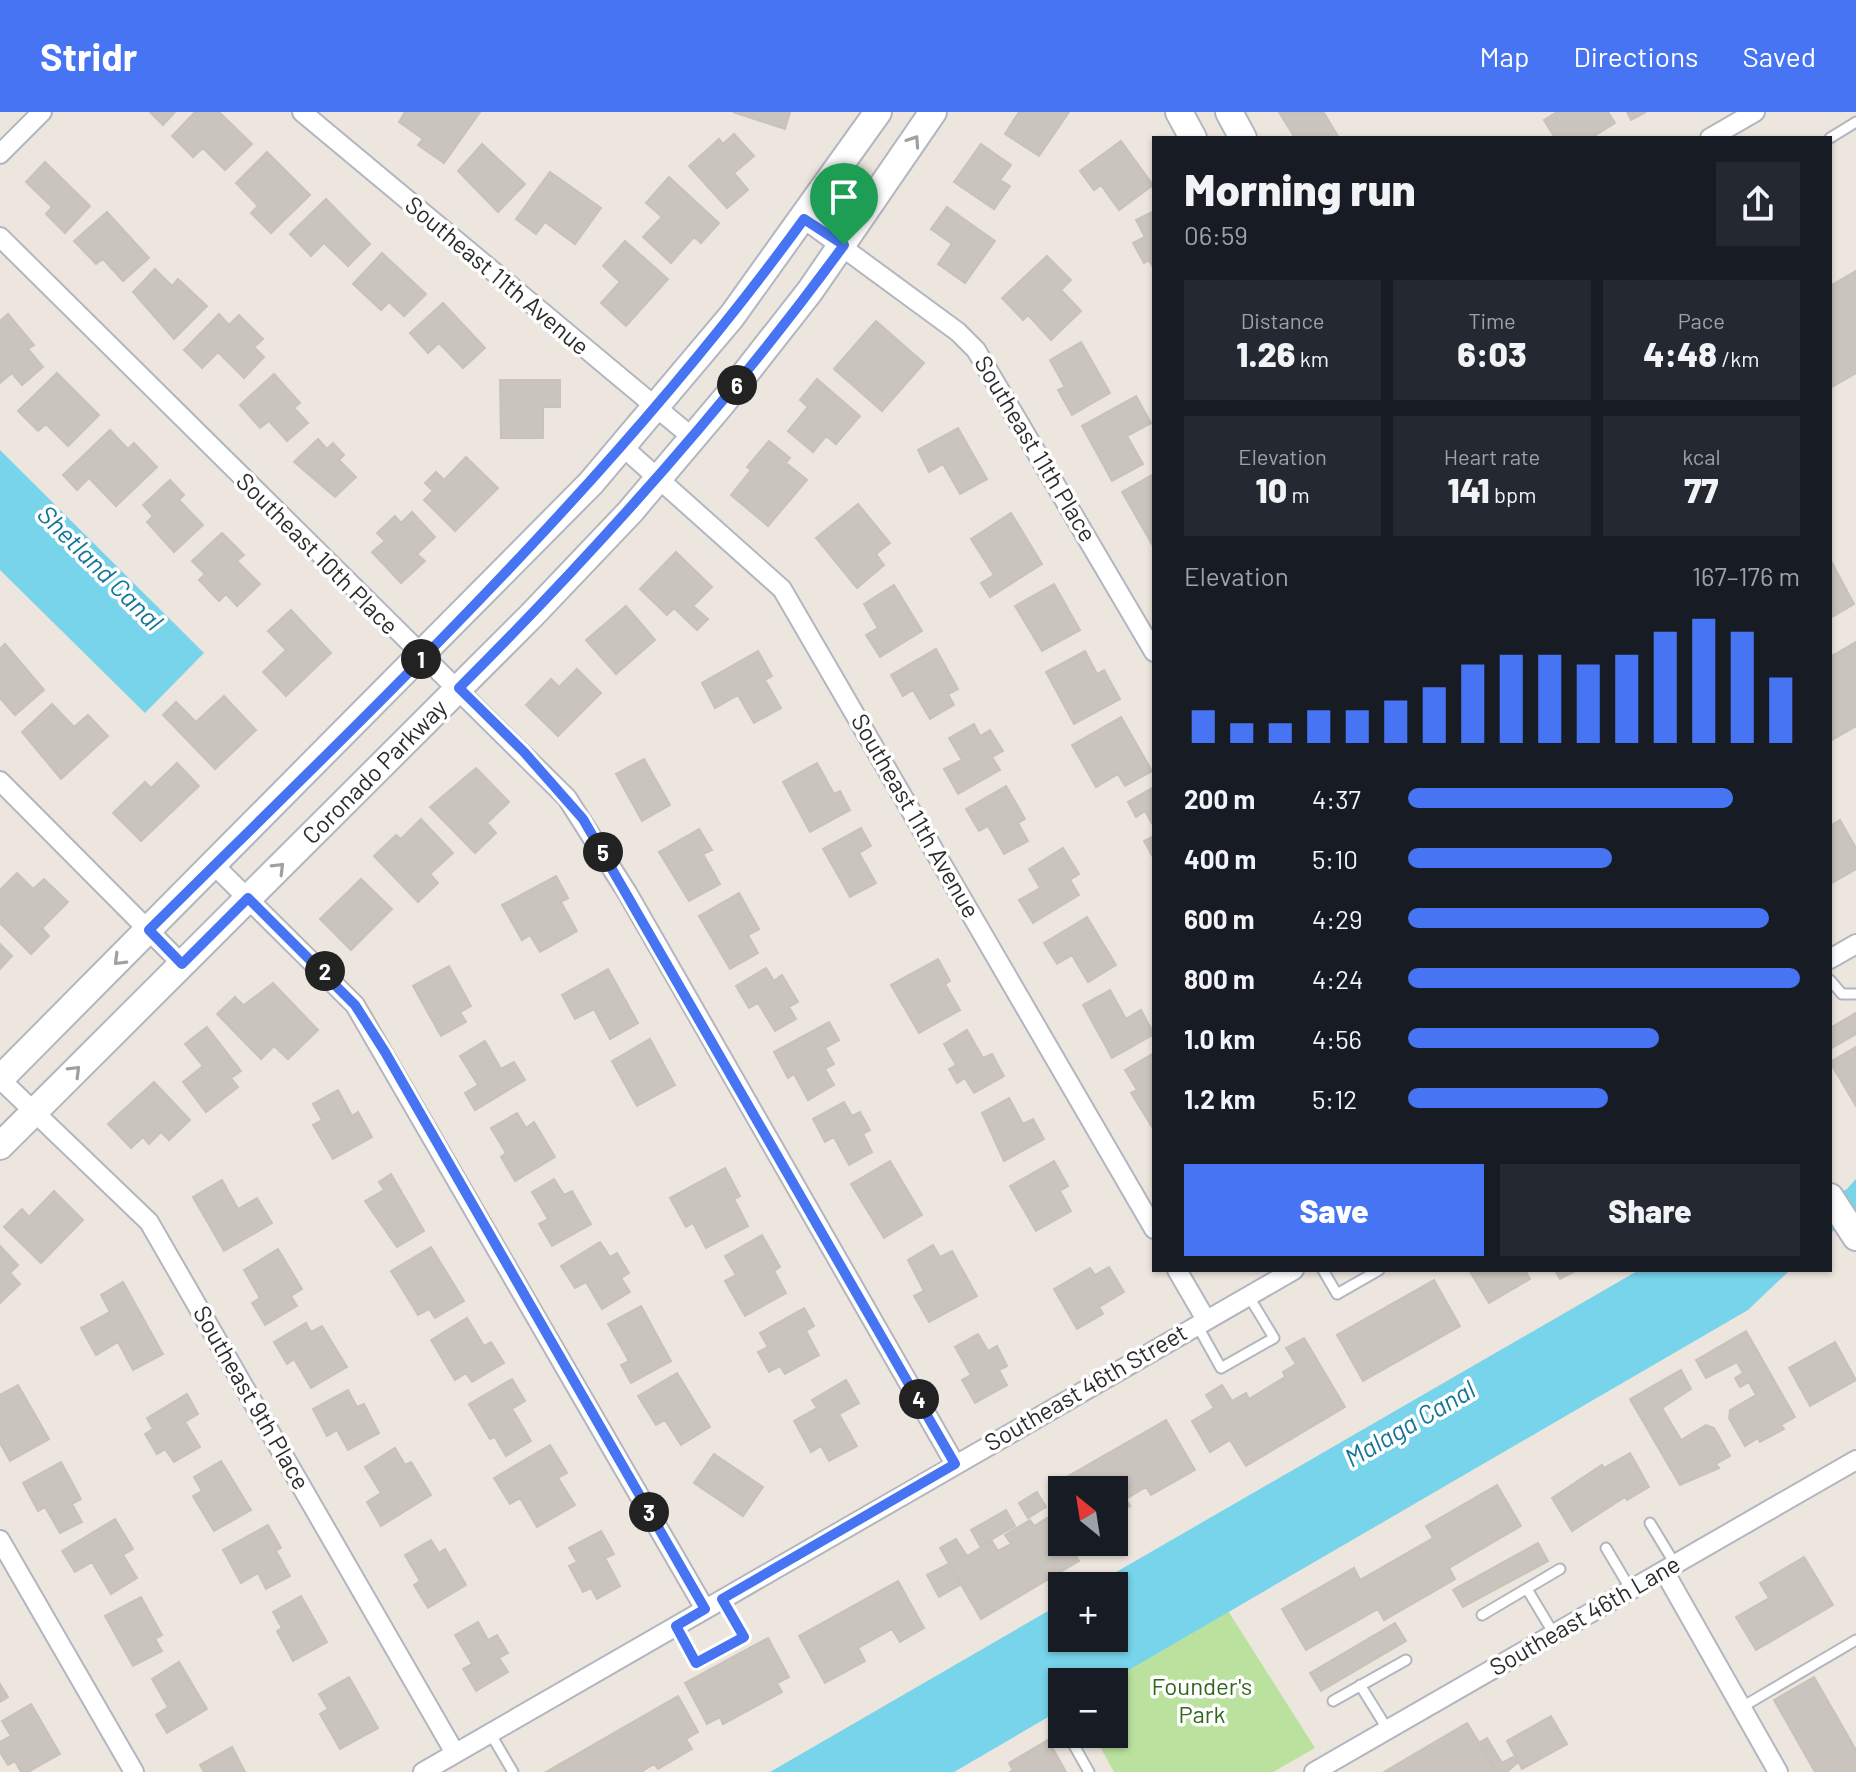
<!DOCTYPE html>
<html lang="en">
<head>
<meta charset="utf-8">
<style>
  :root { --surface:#171b24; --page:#242831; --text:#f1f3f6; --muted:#9ea1a6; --accent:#4774f2 }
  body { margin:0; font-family:Barlow,sans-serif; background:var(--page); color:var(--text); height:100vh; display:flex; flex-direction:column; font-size:30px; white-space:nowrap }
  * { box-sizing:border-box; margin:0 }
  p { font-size:26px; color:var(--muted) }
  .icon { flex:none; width:44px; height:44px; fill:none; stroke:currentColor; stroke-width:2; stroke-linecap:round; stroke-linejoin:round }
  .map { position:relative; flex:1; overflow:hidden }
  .side { position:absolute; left:1152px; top:24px; width:680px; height:1136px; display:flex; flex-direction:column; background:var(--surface); border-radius:0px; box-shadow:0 2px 6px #0004 }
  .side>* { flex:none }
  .needle { width:52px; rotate:330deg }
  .buttons { position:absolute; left:1048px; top:1364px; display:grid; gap:16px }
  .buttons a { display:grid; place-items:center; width:80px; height:80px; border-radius:0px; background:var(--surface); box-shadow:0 2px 6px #0004; font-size:40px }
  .pin { position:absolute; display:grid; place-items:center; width:68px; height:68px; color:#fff; margin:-82px -34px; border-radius:50% 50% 50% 0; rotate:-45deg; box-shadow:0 0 8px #0007 }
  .pin .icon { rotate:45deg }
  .km { position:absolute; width:40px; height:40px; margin:-20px; border-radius:50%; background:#222; color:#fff; font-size:22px; line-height:40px; text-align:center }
  .round { display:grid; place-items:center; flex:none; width:84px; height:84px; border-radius:0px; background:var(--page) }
  .head { display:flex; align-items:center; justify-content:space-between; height:136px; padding:0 32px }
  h1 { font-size:44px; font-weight:800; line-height:60px }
  .figures { display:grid; grid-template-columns:repeat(3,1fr); gap:12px; height:136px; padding:8px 32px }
  .figures div { display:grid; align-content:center; border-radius:0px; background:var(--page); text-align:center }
  .figures b { font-size:34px; font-weight:800 }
  .figures small { font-size:22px; font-weight:400 }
  .figures p { font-size:22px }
  .chart { height:224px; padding:16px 32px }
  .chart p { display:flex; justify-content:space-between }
  .chart svg { width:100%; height:144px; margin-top:8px; stroke:var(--accent); stroke-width:6 }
  .primary-button { display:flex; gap:16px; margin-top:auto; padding:16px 32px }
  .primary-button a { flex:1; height:92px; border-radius:0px; background:var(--accent); color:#fff; font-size:32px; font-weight:800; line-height:92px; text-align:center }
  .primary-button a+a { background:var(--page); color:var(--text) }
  ul { padding:0 32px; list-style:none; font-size:26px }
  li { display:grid; grid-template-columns:128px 96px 1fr; align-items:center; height:60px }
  li i { height:20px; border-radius:10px; background:var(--accent) }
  header { display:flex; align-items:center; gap:48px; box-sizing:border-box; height:112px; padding:0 40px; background:var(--accent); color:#fff }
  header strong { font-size:38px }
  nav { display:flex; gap:44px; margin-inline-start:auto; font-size:28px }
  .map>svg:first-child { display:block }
</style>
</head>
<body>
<header>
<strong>Stridr</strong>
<nav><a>Map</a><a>Directions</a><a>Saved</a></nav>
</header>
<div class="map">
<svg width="1856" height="1660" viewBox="0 0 1856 1660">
  <rect width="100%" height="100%" fill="#ede6df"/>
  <path fill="#bae19e" d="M1225 1494 1315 1636 1273 1660H1114L1093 1622H1114V1570H1096Z"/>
  <path fill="#77d4ea" d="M0 338 204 541 145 601 0 458Z
    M1856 1067V1105L1830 1121V1087L1847 1077Z
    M1639 1158H1790L1748 1198 1108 1570H1062V1597L954 1660H770L1062 1491V1526H1114V1474H1092Z"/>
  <path fill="#c9c4bd" stroke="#c8c2b8" stroke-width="2" d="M150 0H175L163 13Z
    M195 0H219L252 32 225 58 203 36 193 45 172 24Z
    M405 0H480L444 51 418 33 423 27 399 10Z
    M733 0H790L785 17Z
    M1019 0H1069L1039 44 1005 22Z
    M1279 0 1324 1 1339 26H1295Z
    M1557 0H1608L1615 11 1591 26H1555L1544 8Z
    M1627 0H1646L1631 8Z
    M734 22 754 44 734 61 748 78 727 96 689 54 719 27 723 32Z
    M1121 29 1153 73 1119 98 1101 73 1094 78 1080 59Z
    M482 32 525 72 498 100 458 59Z
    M981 32 1011 53 1000 68 1010 74 994 97 954 70Z
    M267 40 310 83 271 121 251 101 258 94 236 71Z
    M45 50 90 94 65 121 46 102 52 95 26 70Z
    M550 60 601 96 575 132 545 110 536 122 516 107Z
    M669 65 719 111 701 131 694 125 671 151 643 125 662 105 646 91Z
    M326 87 370 132 348 154 324 131 311 144 290 122Z
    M947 95 995 129 965 171 938 152 952 132 931 117Z
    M1154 99V157L1149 148 1144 151 1133 131 1145 125 1136 108Z
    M107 100 149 146 123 169 103 147 96 152 74 129Z
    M625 129 668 167 626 214 601 191 620 170 603 154Z
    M382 141 426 182 404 204 389 190 381 198 353 172Z
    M1047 144 1071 168 1061 178 1081 199 1051 228 1028 203 1023 208 1002 186Z
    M155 157 172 174 178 167 207 194 174 227 133 180Z
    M1856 159V261L1830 276V174Z
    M443 191 485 236 463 256 439 231 428 241 410 221Z
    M8 202 34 233 28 237 43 255 22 273 12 261 0 271V209Z
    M219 202 229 213 239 203 263 227 254 235 264 245 244 266 218 240 202 256 184 238Z
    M876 209 924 251 882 299 834 257Z
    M1081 230 1110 281 1072 303 1058 278 1065 275 1050 248Z
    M57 261 99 303 68 334 46 312 38 319 18 299Z
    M274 262 300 291 294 296 308 311 287 329 269 309 260 316 240 293Z
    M817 267 860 304 836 332 826 324 813 340 788 319 808 295 800 288Z
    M500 268H560V295H543V326H501Z
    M1136 284 1151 311 1127 324 1143 352 1112 369 1082 314Z
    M958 316 987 367 960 382 943 352 929 360 918 338Z
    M110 318 128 337 134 331 157 355 116 394 89 366 77 378 63 363Z
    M318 327 327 337 333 331 344 343 339 348 356 365 335 385 294 350Z
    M769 329 790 346 786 351 807 368 768 414 731 383 751 358 747 355Z
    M466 345 498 376 455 419 424 388 433 379 425 371 436 360 444 368Z
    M1154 362V434H1153L1122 380Z
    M170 368 184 383 179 388 203 413 174 440 147 410 153 404 143 393Z
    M858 392 890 431 876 442 884 453 857 476 816 426Z
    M412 400 435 425 417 442 425 449 401 471 372 440 385 429 377 421 395 404 401 411Z
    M1011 401 1042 452 990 485 981 471 994 463 971 427Z
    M222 421 244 443 237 449 260 472 237 494 226 482 219 489 199 468 205 462 192 449Z
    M676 440 712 475 693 494 708 507 697 518 674 496 667 503 640 477Z
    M1830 447 1854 492 1830 506Z
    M1054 472 1080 518 1042 539 1015 494Z
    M894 473 922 519 880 545 866 523 878 516 864 492Z
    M626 494 655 528 616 562 586 528Z
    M291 498 331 541 286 584 263 560 286 538 268 519Z
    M1856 530V614L1830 629V545Z
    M5 532 44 578 15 603 0 586V537Z
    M936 537 958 577 948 582 954 593 930 607 913 578 903 584 891 563Z
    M758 539 772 564 765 568 781 596 754 611 738 583 715 596 702 571Z
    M1085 539 1097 562 1104 558 1120 587 1074 612 1046 560Z
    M577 557 601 581 558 624 526 593 551 567 559 575Z
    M224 584 256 618 215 657 163 603 176 590 196 610Z
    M52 592 74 615 88 603 108 624 61 667 22 620Z
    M1121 605 1152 659 1125 674 1118 662 1096 675 1072 633Z
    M974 612 980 624 990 618 1003 639 992 645 1000 658 958 682 944 657 962 648 949 626Z
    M644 647 670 693 642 709 616 662Z
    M177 651 199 674 141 729 113 701 145 670 151 676Z
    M817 651 834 682 840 679 850 698 810 720 783 670Z
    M476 656 509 690 487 711 496 721 475 741 430 695Z
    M1006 674 1025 707 1018 711 1028 729 1004 742 988 714 979 719 966 697Z
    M1154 675V715L1145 699 1136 705 1128 690Z
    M421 707 453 741 430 762 438 771 418 790 374 744 396 723 401 727Z
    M1840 708 1856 736V757L1830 772V714Z
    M861 716 871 734 859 741 876 771 850 785 823 737Z
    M699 717 712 738 703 742 720 772 689 789 659 740Z
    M1154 724V747L1144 729Z
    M1063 736 1079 762 1070 768 1079 783 1033 811 1019 788 1040 776 1029 757Z
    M17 761 33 777 44 767 68 790 42 816 49 824 31 842 0 811V778Z
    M556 764 568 786 561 790 577 819 540 840 530 823 522 828 502 793Z
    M361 767 392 797 351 838 320 807Z
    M739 781 759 817 748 823 758 841 730 857 699 804Z
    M1087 805 1116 853 1088 870 1072 843 1057 852 1044 831Z
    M0 832 12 844 0 857Z
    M938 847 950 869 945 872 960 898 919 921 891 873Z
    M449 854 471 894 460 900 466 910 441 924 413 874Z
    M766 856 774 869 782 863 798 890 789 895 796 907 775 919 758 891 749 896 736 874Z
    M608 857 638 911 610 927 594 897 575 907 562 883Z
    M273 871 318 918 288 947 274 934 261 947 217 902 235 885 248 898 244 893Z
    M1110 878 1126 907 1141 898 1154 922 1112 946 1083 893Z
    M1856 901V922L1830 937V916Z
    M829 910 839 928 825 936 834 952 825 957 834 973 808 988 794 962 788 966 774 940Z
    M207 915 241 959 231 966 238 975 206 1000 183 970 203 954 185 932Z
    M967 918 983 946 992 942 1004 964 974 981 965 966 957 971 949 957 956 953 944 932Z
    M650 927 675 973 637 994 612 949Z
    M485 929 501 957 514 950 525 968 475 998 465 981 478 973 460 944Z
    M1856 935V994L1830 950Z
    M1154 941V1014L1152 1015 1131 981 1137 978 1125 958Z
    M154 970 190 1008 169 1028 161 1020 149 1032 143 1025 131 1036 108 1012Z
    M338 978 352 1004 358 1000 372 1025 333 1047 313 1013 322 1008 313 992Z
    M1009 986 1023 1012 1033 1007 1044 1027 1004 1049 982 1001Z
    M844 990 852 1004 860 1000 870 1018 863 1022 872 1040 849 1053 834 1025 825 1030 813 1007Z
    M517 1001 526 1016 534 1010 555 1045 515 1069 501 1045 506 1041 491 1016Z
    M890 1049 922 1103 884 1126 851 1072Z
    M1054 1049 1068 1074 1060 1079 1071 1099 1036 1119 1010 1074Z
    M725 1056 740 1084 734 1087 748 1114 706 1136 693 1111 686 1115 670 1086Z
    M391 1062 424 1119 397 1135 365 1089 384 1078 379 1070Z
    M554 1067 564 1083 572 1079 591 1112 552 1134 539 1112 548 1107 532 1080Z
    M222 1068 238 1097 257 1086 272 1111 224 1139 193 1085Z
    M54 1079 83 1108 41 1151 4 1115 22 1097 29 1105Z
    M762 1123 780 1155 774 1159 786 1181 745 1204 725 1169 736 1163 725 1144Z
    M600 1130 610 1145 617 1141 629 1161 621 1166 630 1180 602 1197 586 1170 575 1176 561 1154Z
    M933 1133 940 1145 952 1139 977 1184 929 1210 914 1184 924 1179 908 1148Z
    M0 1134 18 1153 10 1161 20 1172 0 1191Z
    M431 1135 464 1189 435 1206 429 1197 418 1203 391 1159Z
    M278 1137 302 1177 291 1184 297 1194 265 1213 252 1191 260 1186 244 1158Z
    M1109 1155 1124 1180 1099 1195 1103 1202 1077 1217 1054 1177 1090 1156 1095 1163Z
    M1469 1158H1525L1530 1167 1489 1191Z
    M1555 1158H1577L1560 1167Z
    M1434 1168 1460 1214 1363 1269 1337 1223Z
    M123 1170 163 1242 133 1258 118 1230 96 1243 81 1216 110 1200 101 1183Z
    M641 1194 671 1249 631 1271 621 1253 629 1249 608 1212Z
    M804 1196 814 1214 806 1219 819 1243 785 1262 780 1254 769 1260 758 1240 768 1235 760 1221Z
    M467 1206 484 1234 491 1230 504 1251 472 1270 466 1261 455 1268 431 1228Z
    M306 1211 311 1220 322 1214 347 1255 311 1276 294 1247 287 1252 274 1230Z
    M1746 1219 1795 1305 1781 1313 1784 1317 1760 1330 1758 1326 1745 1334 1729 1306 1730 1298 1756 1283 1749 1270 1740 1275 1735 1266 1743 1261 1737 1250 1706 1266 1696 1248Z
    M978 1222 988 1239 997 1234 1007 1254 999 1258 1007 1273 975 1291 962 1268 971 1263 955 1235Z
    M1304 1226 1345 1295 1246 1354 1230 1328 1210 1340 1192 1309 1214 1296 1206 1283 1222 1273 1232 1289 1246 1281 1249 1287 1285 1265 1283 1260 1296 1252 1286 1236Z
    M1835 1230 1856 1268 1810 1294 1789 1256Z
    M1681 1258 1691 1277 1662 1296 1681 1328 1706 1313 1714 1316 1730 1344 1716 1352 1719 1356 1680 1373 1630 1287Z
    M677 1261 710 1315 681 1333 665 1308 656 1313 638 1284Z
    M512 1267 525 1289 512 1297 531 1329 506 1344 495 1325 490 1327 469 1292Z
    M846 1268 859 1291 839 1302 857 1334 829 1349 821 1334 811 1340 794 1309 817 1296 812 1288Z
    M18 1273 49 1327 10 1349 0 1331V1283Z
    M348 1278 357 1295 364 1292 379 1321 348 1338 337 1318 327 1324 313 1297Z
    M187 1282 198 1302 185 1310 200 1335 174 1350 165 1337 157 1342 145 1322 153 1317 147 1306Z
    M1166 1308 1195 1358 1151 1383 1146 1375 1126 1387 1130 1394 1114 1404V1378H1065L1060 1369Z
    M550 1333 567 1361 558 1366 575 1393 537 1415 520 1386 510 1392 494 1366Z
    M395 1336 405 1353 411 1350 431 1383 381 1414 367 1390 381 1381 365 1355Z
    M1630 1341 1649 1375 1627 1388 1625 1385 1572 1419 1552 1386 1602 1353 1604 1356Z
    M714 1342 763 1375 743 1404 694 1371Z
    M221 1349 251 1398 214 1419 193 1384 202 1379 194 1365Z
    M61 1350 81 1387 72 1392 82 1410 60 1421 45 1395 38 1399 23 1371Z
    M1497 1373 1521 1414 1449 1456 1455 1467 1384 1508 1378 1497 1306 1538 1282 1497 1354 1456 1360 1468 1433 1426 1426 1414Z
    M1037 1380 1046 1395 1028 1406 1019 1391Z
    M1006 1398 1015 1414 980 1434 971 1418Z
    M1052 1403 1062 1421V1430H1068L1079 1449 981 1507 940 1436 956 1427 967 1444 992 1429 998 1439 1011 1432 1005 1423 1030 1408 1034 1414Z
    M115 1407 133 1437 123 1443 137 1466 111 1482 92 1450 75 1460 62 1439Z
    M268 1413 281 1436 276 1439 290 1464 266 1477 258 1461 241 1471 223 1438Z
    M601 1419 614 1442 605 1446 620 1474 597 1487 591 1476 583 1480 569 1454 577 1450 569 1436Z
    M431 1428 439 1441 445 1437 466 1473 428 1496 414 1473 420 1469 405 1443Z
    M1538 1431 1548 1449 1463 1495 1453 1478Z
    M1804 1445 1833 1493 1756 1538 1736 1505 1769 1486 1760 1471Z
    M948 1452 960 1473 939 1485 927 1463Z
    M898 1469 924 1516 900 1530 892 1517 858 1536 865 1549 825 1571 799 1524Z
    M301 1484 327 1530 293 1549 277 1519 282 1516 273 1500Z
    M141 1485 162 1523 155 1527 162 1539 133 1554 105 1504Z
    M478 1510 488 1528 497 1523 508 1541 499 1546 508 1560 476 1579 463 1557 472 1552 455 1523Z
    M1395 1511 1406 1529 1321 1579 1310 1561Z
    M768 1526 789 1565 777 1571 782 1580 723 1612 720 1605 707 1612 685 1571Z
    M179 1550 207 1597 167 1621 156 1603 168 1595 152 1567Z
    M349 1565 378 1616 340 1637 320 1602 328 1597 319 1582Z
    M1814 1565 1856 1638V1660H1815L1774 1588Z
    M0 1572 8 1585 0 1590Z
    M678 1584 698 1620 686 1627 692 1637 658 1657 654 1652 641 1660H546Z
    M31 1592 60 1642 28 1660H21L15 1649 8 1653 0 1640V1630L11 1624 2 1609Z
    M1551 1604 1567 1632 1522 1657 1507 1629Z
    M1467 1611 1497 1660H1384Z
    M1487 1626 1502 1651 1513 1645 1517 1651 1507 1660H1498L1480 1630Z
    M1048 1628 1066 1660H1010L1013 1658 1009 1651Z
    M232 1635 245 1660H204L200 1653Z"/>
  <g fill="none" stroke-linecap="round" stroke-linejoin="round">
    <defs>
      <path id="lane" d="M1830 26 1856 10
        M1830 868 1842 882H1856
        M1323 1158 1337 1182 1379 1158
        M1197 1213 1221 1256 1274 1226 1248 1183
        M1650 1411 1675 1452
        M1606 1436 1631 1478
        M1527 1477 1554 1522
        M1482 1503 1560 1457
        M676 1514 696 1551 744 1525 723 1487
        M1360 1573 1388 1618
        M1333 1589 1406 1548
        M1742 1595 1856 1528
        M490 1621 513 1660
        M1071 1628 1089 1660"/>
      <path id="street" d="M302 0 693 326
        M1710 26 1755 0
        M0 42 42 0
        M804 107 958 220 976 238 1154 540
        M0 125 567 686 628 782 955 1352
        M623 335 782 477 1154 1117
        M0 669 182 852
        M214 753 355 893 705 1497
        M1830 847 1856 832
        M0 967 149 1110 455 1641
        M1177 1158 1205 1206
        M0 1428 134 1660
        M1664 1459 1778 1660
        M423 1660 1294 1158
        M1314 1660 1856 1348"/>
      <path id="secondary" d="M1179 0 1193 26
        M1229 0 1243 26
        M0 967 591 371 732 204 878 0
        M0 1034 531 504 630 400 723 290 810 179 933 0
        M1830 1085 1856 1125"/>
    </defs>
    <use href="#lane" stroke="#b2b6bf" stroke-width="13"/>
    <use href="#street" stroke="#b2b6bf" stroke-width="22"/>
    <use href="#secondary" stroke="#b2b6bf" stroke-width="30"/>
    <use href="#lane" stroke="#fff" stroke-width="9"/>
    <use href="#street" stroke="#fff" stroke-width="18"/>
    <use href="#secondary" stroke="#fff" stroke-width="26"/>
  </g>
  <defs><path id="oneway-chevron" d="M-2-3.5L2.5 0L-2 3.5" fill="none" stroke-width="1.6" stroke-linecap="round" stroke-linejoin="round" transform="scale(2)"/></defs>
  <g stroke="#a0a0a0">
    <use href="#oneway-chevron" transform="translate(914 29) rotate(-56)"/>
    <use href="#oneway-chevron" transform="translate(279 756) rotate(-45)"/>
    <use href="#oneway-chevron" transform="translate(119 848) rotate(135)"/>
    <use href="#oneway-chevron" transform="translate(75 959) rotate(-45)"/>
  </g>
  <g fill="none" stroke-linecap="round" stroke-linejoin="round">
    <defs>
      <path id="route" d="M804 107 844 133C728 292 598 437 459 576L524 640 583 707 955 1352 722 1487 744 1525 696 1551 676 1514 705 1497 385 940 355 893 248 786 182 852 149 818C378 591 614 369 804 107Z"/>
    </defs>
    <use href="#route" stroke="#fff" stroke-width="16"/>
    <use href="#route" stroke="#4774f2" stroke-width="10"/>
  </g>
  <g text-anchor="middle" stroke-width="7" stroke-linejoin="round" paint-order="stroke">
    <g font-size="24" fill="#2c2c2c" stroke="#fff">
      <text transform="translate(497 164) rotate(40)" y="8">Southeast 11th Avenue</text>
      <text transform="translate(1035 337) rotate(59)" y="8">Southeast 11th Place</text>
      <text transform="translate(317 442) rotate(45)" y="8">Southeast 10th Place</text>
      <text transform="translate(375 660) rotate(-45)" y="8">Coronado Parkway</text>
      <text transform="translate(915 704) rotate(60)" y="8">Southeast 11th Avenue</text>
      <text transform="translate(1086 1276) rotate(-30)" y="8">Southeast 46th Street</text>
      <text transform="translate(251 1286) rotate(60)" y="8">Southeast 9th Place</text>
      <text transform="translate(1585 1504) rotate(-30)" y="8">Southeast 46th Lane</text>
    </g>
    <g font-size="24" fill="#33671e" stroke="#fff">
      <text x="1202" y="1583">Founder's<tspan x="1202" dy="28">Park</tspan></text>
    </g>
    <g font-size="26" font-style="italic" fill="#137598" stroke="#fff">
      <text transform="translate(100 456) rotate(45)" y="9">Shetland Canal</text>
      <text transform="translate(1410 1312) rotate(-30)" y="9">Malaga Canal</text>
    </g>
  </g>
</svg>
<div class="buttons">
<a><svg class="needle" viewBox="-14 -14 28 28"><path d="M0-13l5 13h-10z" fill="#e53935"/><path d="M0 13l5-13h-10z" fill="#9ea1a6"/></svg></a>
<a>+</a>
<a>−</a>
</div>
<div class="pin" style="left:844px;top:133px;background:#1e9e55"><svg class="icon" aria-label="arrive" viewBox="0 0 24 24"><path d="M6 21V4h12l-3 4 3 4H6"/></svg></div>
<b class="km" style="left:421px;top:547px">1</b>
<b class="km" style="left:325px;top:859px">2</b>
<b class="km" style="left:649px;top:1400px">3</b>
<b class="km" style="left:919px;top:1287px">4</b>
<b class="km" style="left:603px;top:740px">5</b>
<b class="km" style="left:737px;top:273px">6</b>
<section class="side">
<div class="head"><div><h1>Morning run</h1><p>06:59</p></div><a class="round"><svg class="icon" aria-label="share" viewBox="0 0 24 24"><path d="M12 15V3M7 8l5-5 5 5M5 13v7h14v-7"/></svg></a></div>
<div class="figures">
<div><p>Distance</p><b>1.26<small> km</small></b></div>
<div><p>Time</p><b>6:03</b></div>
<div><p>Pace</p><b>4:48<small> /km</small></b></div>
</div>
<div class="figures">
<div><p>Elevation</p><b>10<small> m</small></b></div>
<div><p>Heart rate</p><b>141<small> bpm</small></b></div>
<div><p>kcal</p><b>77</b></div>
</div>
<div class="chart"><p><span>Elevation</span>167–176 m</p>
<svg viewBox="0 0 160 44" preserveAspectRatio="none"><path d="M5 44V34M15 44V38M25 44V38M35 44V34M45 44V34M55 44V31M65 44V27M75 44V20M85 44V17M95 44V17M105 44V20M115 44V17M125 44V10M135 44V6M145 44V10M155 44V24"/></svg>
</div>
<ul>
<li><b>200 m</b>4:37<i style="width:83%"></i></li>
<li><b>400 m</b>5:10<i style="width:52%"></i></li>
<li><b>600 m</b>4:29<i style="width:92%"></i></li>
<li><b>800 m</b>4:24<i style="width:100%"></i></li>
<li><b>1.0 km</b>4:56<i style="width:64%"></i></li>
<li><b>1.2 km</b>5:12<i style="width:51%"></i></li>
</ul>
<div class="primary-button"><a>Save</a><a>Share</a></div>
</section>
</div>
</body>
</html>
